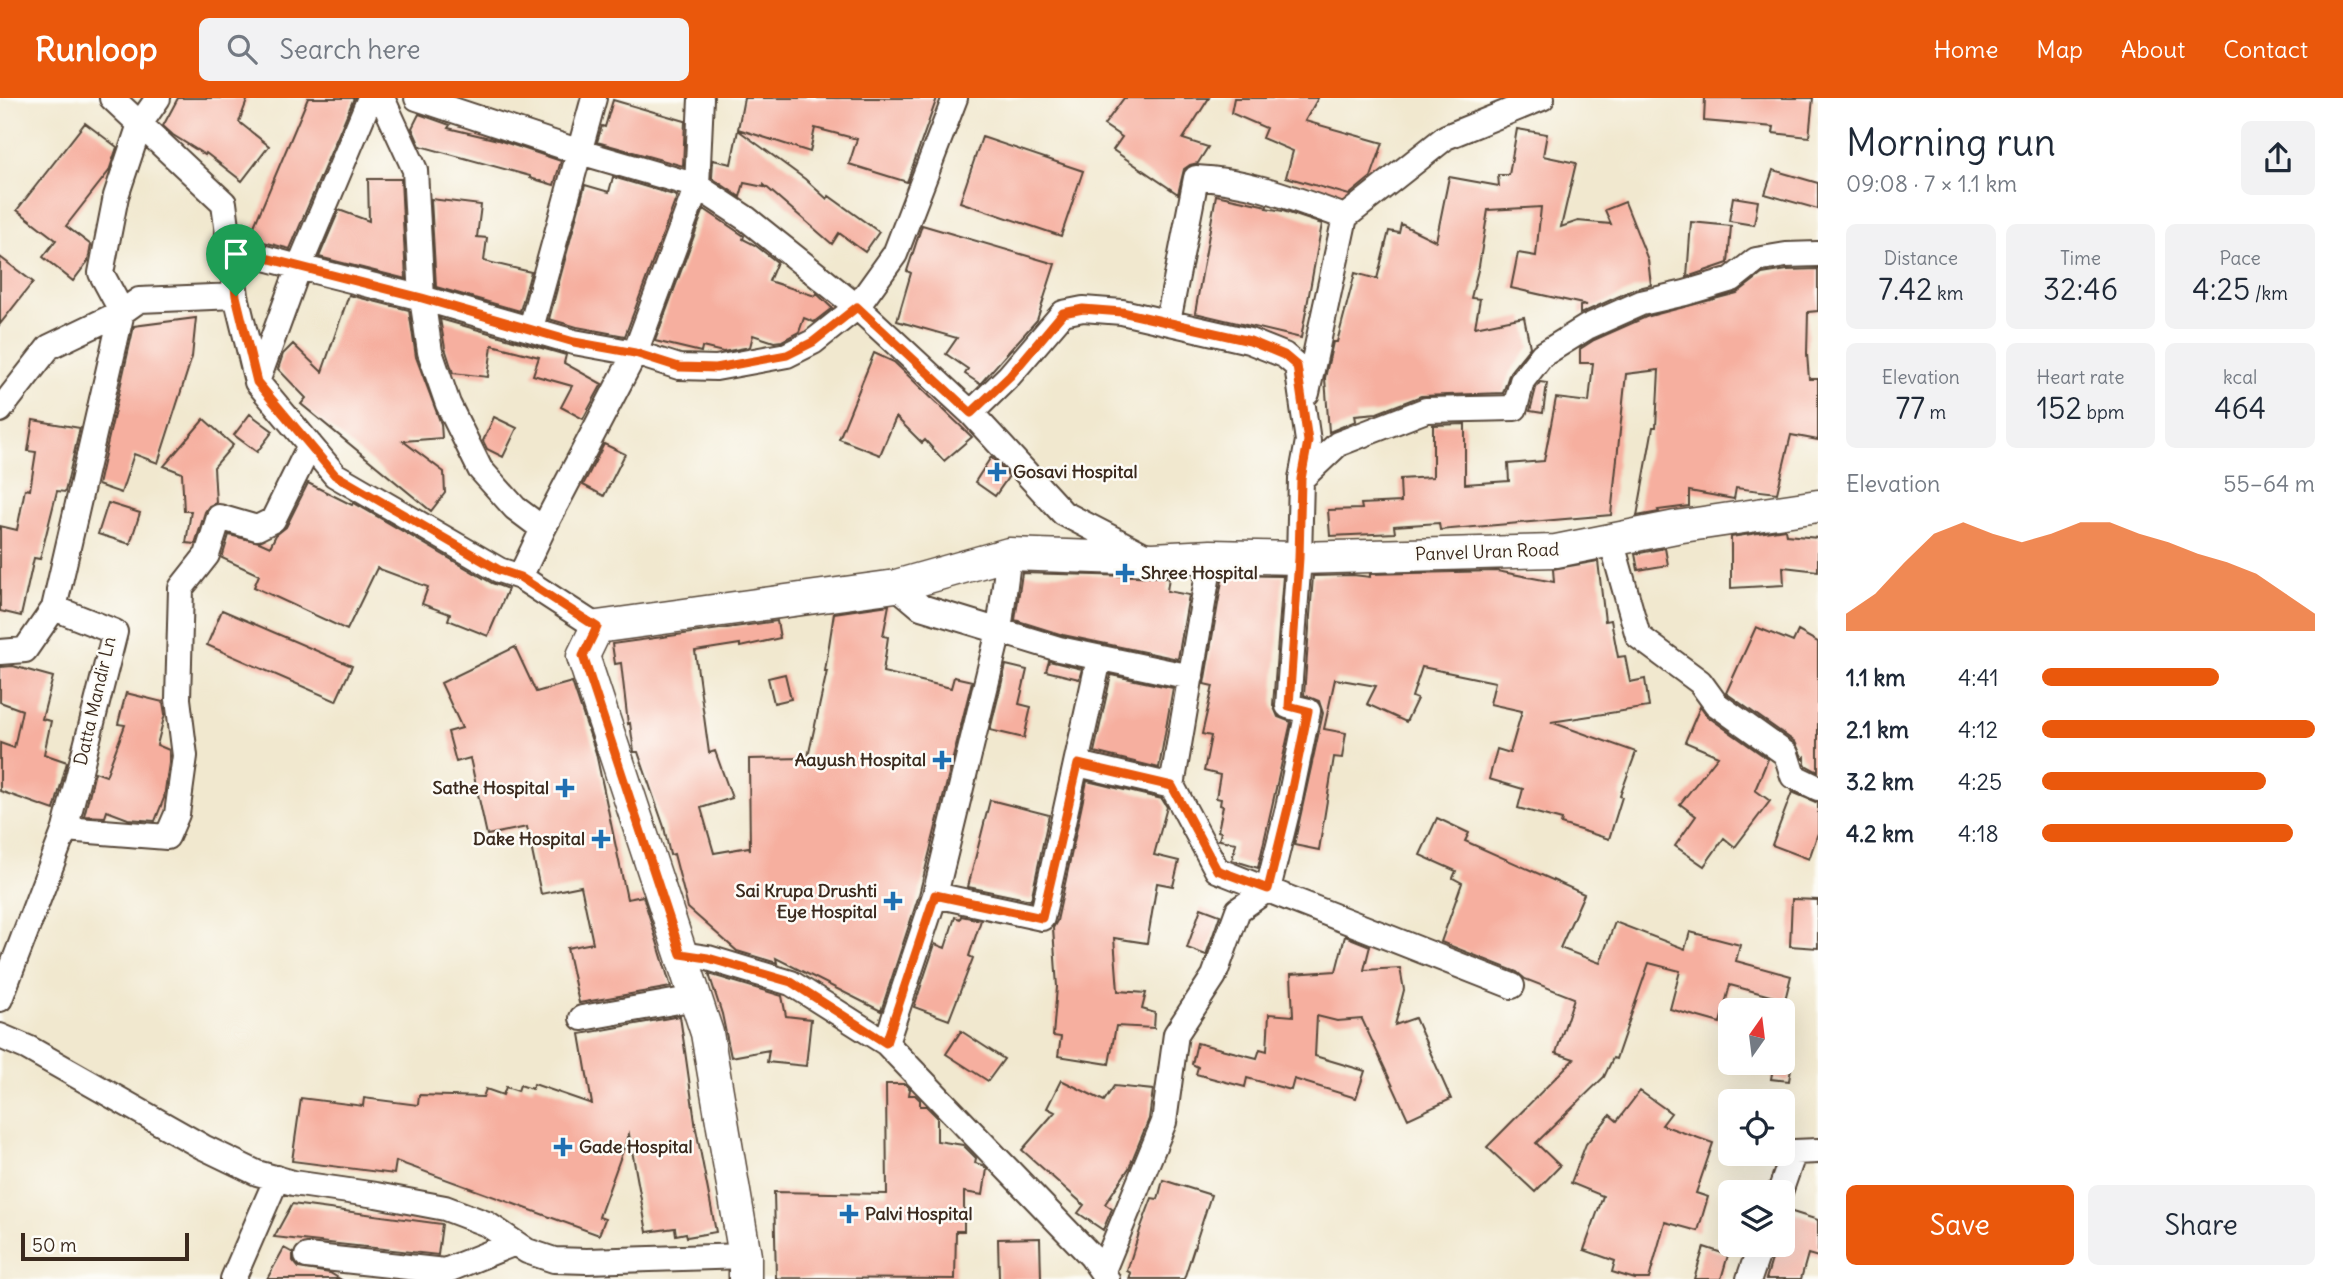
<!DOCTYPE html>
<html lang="en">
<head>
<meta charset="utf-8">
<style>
  :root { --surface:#fff; --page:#f2f2f3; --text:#1f2937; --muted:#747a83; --accent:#ea580c }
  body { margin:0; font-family:Delius,sans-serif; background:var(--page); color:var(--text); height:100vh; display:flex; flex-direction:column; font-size:26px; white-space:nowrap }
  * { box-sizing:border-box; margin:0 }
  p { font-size:23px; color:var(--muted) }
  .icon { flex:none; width:38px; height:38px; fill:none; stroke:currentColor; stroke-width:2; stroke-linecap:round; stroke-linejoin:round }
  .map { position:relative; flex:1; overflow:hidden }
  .side { display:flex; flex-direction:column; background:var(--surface); width:525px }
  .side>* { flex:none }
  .needle { width:46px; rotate:14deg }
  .buttons { position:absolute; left:1718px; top:900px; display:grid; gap:14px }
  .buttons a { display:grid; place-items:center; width:77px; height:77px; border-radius:10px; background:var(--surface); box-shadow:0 7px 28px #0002; font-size:35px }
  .scale { position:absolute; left:21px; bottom:18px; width:168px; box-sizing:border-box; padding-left:7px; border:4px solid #3b2a1e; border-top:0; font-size:19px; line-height:24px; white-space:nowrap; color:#3b2a1e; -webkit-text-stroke:5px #fdfcf7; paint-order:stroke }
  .pin { position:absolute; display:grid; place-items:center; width:60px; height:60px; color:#fff; margin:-72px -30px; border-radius:50% 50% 50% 0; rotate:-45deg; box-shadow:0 0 7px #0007 }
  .pin .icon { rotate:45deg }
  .round { display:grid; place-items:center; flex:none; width:74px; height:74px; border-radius:10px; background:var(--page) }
  .head { display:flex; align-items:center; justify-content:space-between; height:119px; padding:0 28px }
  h1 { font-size:38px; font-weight:600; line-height:52px }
  .metrics { display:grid; grid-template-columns:repeat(3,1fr); gap:10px; height:119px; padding:7px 28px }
  .metrics div { display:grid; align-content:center; border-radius:10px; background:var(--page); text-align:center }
  .metrics b { font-size:30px; font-weight:600 }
  .metrics small { font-size:19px; font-weight:400 }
  .metrics p { font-size:19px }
  .chart { height:196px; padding:14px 28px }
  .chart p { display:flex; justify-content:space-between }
  .chart svg { width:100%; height:126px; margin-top:7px; fill:var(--accent); opacity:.7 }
  .primary-button { display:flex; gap:14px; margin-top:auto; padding:14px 28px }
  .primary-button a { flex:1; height:80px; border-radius:10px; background:var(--accent); color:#fff; font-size:28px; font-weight:600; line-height:80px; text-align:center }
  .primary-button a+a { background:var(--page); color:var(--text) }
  ul { padding:0 28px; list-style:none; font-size:23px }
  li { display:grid; grid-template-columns:112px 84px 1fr; align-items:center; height:52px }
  li i { height:18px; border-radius:9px; background:var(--accent) }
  header { display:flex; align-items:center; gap:42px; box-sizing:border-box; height:98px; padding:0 35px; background:var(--accent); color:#fff }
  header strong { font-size:33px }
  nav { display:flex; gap:38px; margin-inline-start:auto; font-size:24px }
  .search { width:490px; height:63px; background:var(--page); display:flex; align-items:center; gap:18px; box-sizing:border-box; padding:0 24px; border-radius:10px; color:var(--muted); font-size:26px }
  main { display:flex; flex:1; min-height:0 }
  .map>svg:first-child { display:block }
</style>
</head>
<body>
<header>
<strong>Runloop</strong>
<div class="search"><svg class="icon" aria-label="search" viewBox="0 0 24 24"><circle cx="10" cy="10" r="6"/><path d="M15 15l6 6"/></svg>Search here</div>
<nav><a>Home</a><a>Map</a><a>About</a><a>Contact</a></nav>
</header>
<main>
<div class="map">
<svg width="1818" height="1181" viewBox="0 0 1818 1181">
  <rect width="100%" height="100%" fill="#fdfcf7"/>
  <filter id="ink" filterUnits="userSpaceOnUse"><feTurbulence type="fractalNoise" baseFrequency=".0143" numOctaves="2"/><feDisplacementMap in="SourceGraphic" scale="14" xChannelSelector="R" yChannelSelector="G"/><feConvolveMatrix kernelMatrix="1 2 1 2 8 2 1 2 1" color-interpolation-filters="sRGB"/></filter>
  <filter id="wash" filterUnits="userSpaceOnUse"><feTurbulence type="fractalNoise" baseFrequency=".00686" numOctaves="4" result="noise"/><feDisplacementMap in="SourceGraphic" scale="28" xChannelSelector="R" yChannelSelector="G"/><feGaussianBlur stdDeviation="1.57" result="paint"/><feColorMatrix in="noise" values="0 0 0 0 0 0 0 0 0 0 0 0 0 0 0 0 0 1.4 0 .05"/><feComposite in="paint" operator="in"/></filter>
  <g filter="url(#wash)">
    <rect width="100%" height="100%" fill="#f1e8cf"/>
    <g id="blocks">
      <path fill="#f6af9f" d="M178 0H248L239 24 269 48 242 83 206 55 205 57 173 37 163 28Z
        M308 0H354L290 151 249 140Z
        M744 0H937L907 84 849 66 857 41 815 30 810 54 738 31Z
        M1124 0H1209L1183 41 1208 49 1198 65 1190 67 1184 71 1178 96 1113 52 1122 39 1104 27Z
        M1234 0H1318L1305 23 1383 45 1371 79 1349 97 1286 79 1293 53 1262 40 1266 30 1231 15Z
        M1705 0H1813L1809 39 1773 35 1774 29 1704 23Z
        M613 2 685 23 683 68 597 44 602 28 605 29Z
        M419 16 450 27 448 30 498 42 561 63 554 87 530 80V78L420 48 412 30Z
        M85 25 117 49 109 73 66 128 91 147 88 163 73 183 43 159 56 142 17 112Z
        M1517 31 1547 36 1543 58 1576 65 1561 129 1578 123 1611 126 1605 112 1625 104 1648 162 1651 187 1635 191 1580 216V208L1587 207 1511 190 1518 155 1536 158 1541 109 1488 112 1479 168 1471 200 1480 201 1475 229 1524 219 1530 249 1510 274 1503 295 1421 298 1377 315 1355 317 1356 323 1329 334 1325 280 1333 244H1337L1355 175 1377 181 1389 133 1399 135 1401 126 1436 143 1449 79 1499 88 1498 77H1509Z
        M738 32 805 81 827 101 829 98 879 134 865 154 839 135 832 146 764 87V89L744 85 740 99 712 80 713 62 731 66Z
        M982 39 1083 73 1061 138 960 104Z
        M1773 72 1818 85V111L1765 96Z
        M613 79 677 98 625 238 577 229 549 221 585 87 609 94Z
        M368 81H401L406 181 319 159 339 112 369 123Z
        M1216 97 1267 108 1266 110 1283 113 1322 126 1301 240 1195 215Z
        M1733 99 1758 103 1754 127 1729 123Z
        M431 101 481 107 477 139 487 140 484 163 531 174 520 213 436 189Z
        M704 111 744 138 743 141 755 147 777 164 769 183 815 198 816 195 832 210 814 224 804 220 799 234 782 243 774 244 753 237 750 249 723 254 702 249 701 254 655 243Z
        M1691 124 1731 128 1728 165 1687 179Z
        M922 127 1055 166 1037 222 980 286 965 276 968 271 946 256 957 240 897 223 911 175 907 173Z
        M0 159 33 184 0 226Z
        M1818 171V213L1808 214 1807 256 1809 281H1818V342L1791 337 1777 395 1736 390 1734 401 1689 393V408L1658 412 1659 414 1637 418 1653 329H1656L1659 272 1626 276 1611 417 1440 432 1439 425 1394 428 1395 435 1330 438 1328 412 1362 411 1361 406 1401 404 1400 381 1433 379V327L1465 326V386L1509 383 1508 366 1544 363 1556 300 1589 304 1593 265H1580V251L1594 242 1646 219 1737 195 1762 176 1787 172Z
        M349 197 409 212 416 259 441 326 442 340 403 343 444 374 445 395 431 413 301 306 306 300 278 271 283 256 293 246 322 274Z
        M196 220 192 259 158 365 134 356 121 395 98 387 134 228Z
        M440 221 566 257 564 265 602 286 583 321 561 309 572 288 533 277 539 259 492 247 488 279 453 275 445 250Z
        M874 255 894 264 972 339 944 363 925 342 922 345 896 319 880 357 839 341Z
        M1540 284 1547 285 1543 315 1530 313 1536 290Z
        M250 316 273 333 257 354 234 337Z
        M494 319 517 330 503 359 487 351 483 343Z
        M204 321 233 347 214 369 216 405 209 408 205 414 195 446 186 445 191 413H184L182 375 164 368Z
        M33 322 80 330 65 394 57 393 40 461 34 460 21 518 0 513V428L17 432 25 391 30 392 36 354 28 353Z
        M604 346 625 356 604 398 583 387Z
        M991 359 1009 378 995 398 975 384Z
        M308 385 352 407 354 405 492 485 508 491 488 538 448 522 450 516 422 506 428 489 377 470 347 532 254 489 259 477 222 460 229 437 259 444 270 449 276 437 286 429Z
        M108 405 140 415 130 446 98 436Z
        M1785 431 1786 437 1818 440V473L1783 469 1784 487 1731 490V439Z
        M1665 450 1668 467 1638 472 1635 456Z
        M1598 463 1605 523 1611 522 1618 559 1625 558 1630 584 1645 581 1649 609 1551 624 1636 654 1620 698 1622 699 1609 741 1561 726 1562 722 1518 710 1523 691 1489 681 1497 651 1510 655 1522 613 1490 606 1495 584 1422 569 1412 599 1417 601 1406 624 1367 606 1376 588 1335 581 1324 631 1346 635 1342 660 1334 659 1319 752 1294 747 1323 615 1319 603 1304 597 1313 478 1353 477 1370 479V476L1497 473 1554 484 1553 471Z
        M1022 475 1169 479 1167 493 1189 497 1178 561 1063 537 1015 522Z
        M1223 477 1283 478 1273 607 1278 619 1291 624 1258 770 1232 762 1236 745 1219 742 1221 734 1218 733 1223 708 1220 707 1221 701 1216 700 1220 677 1204 673 1211 638 1202 636 1213 588 1204 586Z
        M889 507 883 538 888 539 883 574 951 590 954 579 972 583 919 797 881 913 776 860 777 865 737 853 688 810 674 756 670 757 664 729 638 654H634L630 625 628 626 621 565 615 566 612 546 777 523 780 540 740 549V546L695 553 709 655 715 653 732 700 701 710 714 755 749 749 750 752 749 661 804 660 806 668 827 573H825L834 515Z
        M222 512 352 568 336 603 207 547Z
        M1756 529 1793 544 1798 533 1818 544V674L1805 667V659L1803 661 1795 644 1726 595Z
        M515 549 536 594 572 584 596 655 627 801 643 798 671 889 579 905 567 850 593 845 581 788 541 796 527 729 487 737 470 660 456 664 448 634 462 630 441 585Z
        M1049 563 1082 571 1079 581 1046 573Z
        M1006 567 1027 572 1019 606 1031 609 1024 640 990 632Z
        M13 568 53 579 42 621 51 623 44 656 67 664 54 712 0 693V645L14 650 22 612 0 604V569Z
        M785 576 791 601 774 605 768 580Z
        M1111 577 1173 590 1159 670 1094 654Z
        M126 595 163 604 165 616 157 647 169 652 170 658 164 700 155 723 128 721 107 713 105 719 84 718 95 674 106 678 125 627 118 626Z
        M1700 609 1707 618 1768 661 1755 692 1770 703 1735 749 1724 740 1704 768 1675 748 1696 718 1680 706 1718 658 1685 644Z
        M1087 683 1162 701 1167 709 1154 757 1179 763 1173 788 1157 785 1147 845 1114 840 1118 893 1146 895 1142 911 1155 915 1154 930 1116 928 1109 966 1058 958 1061 939 1053 938 1057 889 1053 830 1057 823Z
        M1792 694 1818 705V735L1809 761 1772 747Z
        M990 702 1049 717 1031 802 968 789Z
        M1437 720 1469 735 1465 743 1584 796 1560 850 1600 865 1615 824 1685 851 1690 834 1740 847 1736 863 1791 878 1785 902 1730 887 1720 925 1670 911 1680 873 1649 865 1616 961 1613 960 1604 979 1536 1045 1560 1068 1535 1094 1487 1049 1574 961 1556 955 1574 900 1525 881 1517 874 1441 844 1462 785 1453 780 1456 773 1420 757Z
        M1792 801 1818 802V850L1790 848Z
        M1201 810 1220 817 1206 857 1187 850Z
        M961 818 981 822 969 858 973 860 949 922 914 909 935 846 945 850 955 819 960 821Z
        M1345 838 1370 848 1364 872 1400 870 1404 892 1395 927 1415 920 1451 1001 1408 1021 1362 921 1337 923 1317 918 1315 958 1365 973 1356 1000 1294 981 1291 992 1247 980 1245 989 1196 976 1198 969 1192 966 1197 945 1257 960 1260 951 1267 953 1269 916 1293 918 1291 876 1336 873Z
        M709 876 782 898 786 918 811 921 806 968 767 964 769 952 731 959 722 916Z
        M680 918 696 1031 716 1134 687 1139 686 1135 676 1137 675 1130 647 1134 629 1036 599 1119 605 1121 599 1137 396 1063 394 1076 292 1063 301 1000 363 1008 364 1000 418 1007 419 997 483 999 486 991 503 997 506 989 518 993 520 987 532 991 534 986 592 1006 580 936Z
        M961 933 1004 961 988 983 946 956Z
        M1774 964H1792L1789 983 1771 981Z
        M1061 982 1104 1003 1114 988 1153 992 1149 1021 1129 1070 1105 1106 1112 1111 1103 1132 1078 1115 1084 1107 1022 1052 1055 1014 1047 1010Z
        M886 986H905L910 991 909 997H915L920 1002V1008H926L937 1019V1043L963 1047 976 1060 975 1065 982 1067 987 1071 983 1097 964 1094V1133H956L955 1181 776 1180 774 1094 887 1096Z
        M1640 993 1671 1015 1662 1027 1713 1045 1696 1095 1708 1099 1698 1133 1665 1124 1649 1181H1635L1612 1174 1615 1163 1584 1152 1603 1098 1571 1085 1586 1046 1610 1017 1617 1023Z
        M1163 1082 1211 1097 1184 1181H1129L1131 1175 1127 1173 1141 1129 1152 1100 1158 1101Z
        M292 1106 442 1126 438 1157 274 1139Z
        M1786 1112 1818 1122V1159L1808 1156 1801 1181H1766L1774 1155 1783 1157V1121Z
        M1040 1140 1041 1181H999L998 1141Z
        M1704 1149 1728 1157 1721 1181H1694Z
        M284 1150 293 1155V1163L299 1170 330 1175 340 1181H267Z"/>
    </g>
  </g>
  <g filter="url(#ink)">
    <use href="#blocks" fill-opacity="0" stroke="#564639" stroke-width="2"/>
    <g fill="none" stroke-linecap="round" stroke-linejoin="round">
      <defs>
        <path id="minor" d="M112 0 224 105 236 198 257 284 335 377 499 472 520 479 597 529
          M382 0 415 72 422 200 574 244 635 255 679 269 716 270 787 257 813 244 857 209 895 156 955 0
          M417 0 580 54 697 88 747 121 857 209 971 315 1063 415 1148 459
          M1345 119 1446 39 1542 0
          M231 151 299 169 370 0
          M1168 224 1196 80C1248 82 1295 101 1345 119L1307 295
          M531 230 594 0
          M257 284 299 169 422 200 430 254 448 306 480 371 515 410 543 431
          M0 312 49 249 122 214 139 202 236 198
          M971 315 1009 278 1063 215 1083 211 1122 214 1249 243 1284 257 1297 268 1308 343 1301 381 1299 460 1288 608 1308 613 1288 710 1268 791 1238 812 1214 878 1176 936 1164 1024 1102 1175
          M1301 381 1338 346 1426 312 1515 310 1522 283 1542 257 1587 229 1641 205 1685 195 1732 181 1756 162 1786 157 1818 156
          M1611 442 1638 538 1700 584 1716 606 1786 656 1793 678 1818 690
          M1009 456 999 533 935 797 886 945 1091 1158 1107 1181
          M520 479 543 431 635 255 697 88 701 0
          M896 488 921 509 1059 551 1191 579
          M0 554 25 552 54 510
          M1078 666 1172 688 1211 458
          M1172 688 1217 772 1512 888
          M65 731 167 739 177 716 185 658 178 601 181 490 207 457 219 419 257 430 273 422 310 347
          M935 797 1042 820 1099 561
          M681 856 708 860 791 885 886 945
          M0 901 65 731 115 534 54 510 122 214 101 175 116 98 140 26 158 0
          M582 920 696 900
          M0 938 28 950 203 1049 257 1075 293 1085 376 1097 445 1110 487 1126 527 1153 554 1162 587 1163 745 1158
          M1780 1094 1794 1054 1818 1053
          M307 1158 445 1173 515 1145
          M233 1181 277 1080
          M1749 1181 1761 1146"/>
        <path id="major" d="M745 1181V1158L707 935 583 558 597 529 896 488 1009 456 1153 461 1211 458 1299 460 1556 453 1676 429 1818 408"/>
      </defs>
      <use href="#minor" stroke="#564639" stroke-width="28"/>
      <use href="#major" stroke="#564639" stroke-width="35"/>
      <use href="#minor" stroke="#fff" stroke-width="24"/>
      <use href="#major" stroke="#fff" stroke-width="32"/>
    </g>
  </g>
  <g fill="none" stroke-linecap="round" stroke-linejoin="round" filter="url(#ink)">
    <defs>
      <path id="route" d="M231 151 422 200 574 244 635 255 679 269 716 270 787 257 813 244 857 209 971 315 1010 278 1063 215 1083 211 1122 214 1250 243 1284 257 1297 268 1308 343 1301 381 1299 460 1289 608 1308 613 1288 710 1268 791 1217 772 1172 688 1078 666 1042 820 935 797 886 945 791 884 708 860 681 856 583 558 597 529 520 479 499 472 335 377 257 284 236 198Z"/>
    </defs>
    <use href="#route" stroke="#fff" stroke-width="14"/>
    <use href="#route" stroke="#ea580c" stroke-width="9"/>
  </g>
  <g fill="#1f6fb2" stroke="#fdfcf7" stroke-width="2.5">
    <path d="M993.5 363.5h7v7h7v7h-7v7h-7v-7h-7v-7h7z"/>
    <path d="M1121.5 464.5h7v7h7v7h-7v7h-7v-7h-7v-7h7z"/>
    <path d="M938.5 651.5h7v7h7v7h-7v7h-7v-7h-7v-7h7z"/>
    <path d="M561.5 679.5h7v7h7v7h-7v7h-7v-7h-7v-7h7z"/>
    <path d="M597.5 730.5h7v7h7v7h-7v7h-7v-7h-7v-7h7z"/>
    <path d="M889.5 792.5h7v7h7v7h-7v7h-7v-7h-7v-7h7z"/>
    <path d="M559.5 1038.5h7v7h7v7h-7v7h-7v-7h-7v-7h7z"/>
    <path d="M845.5 1105.5h7v7h7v7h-7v7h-7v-7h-7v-7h7z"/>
  </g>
  <g text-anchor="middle" stroke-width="5" stroke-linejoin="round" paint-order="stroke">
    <g font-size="18" font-weight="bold" fill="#3b2a1e" stroke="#fdfcf7" text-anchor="start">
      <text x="1013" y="380">Gosavi Hospital</text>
      <text x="1141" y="481">Shree Hospital</text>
      <text x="926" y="668" text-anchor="end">Aayush Hospital</text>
      <text x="549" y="696" text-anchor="end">Sathe Hospital</text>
      <text x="585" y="747" text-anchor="end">Dake Hospital</text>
      <text x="877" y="799" text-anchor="end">Sai Krupa Drushti<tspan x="877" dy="21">Eye Hospital</tspan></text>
      <text x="579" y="1055">Gade Hospital</text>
      <text x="865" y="1122">Palvi Hospital</text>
    </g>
    <g font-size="18" fill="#3b2a1e" stroke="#fdfcf7">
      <text transform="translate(1487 454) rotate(-2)" y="6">Panvel Uran Road</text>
      <text transform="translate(95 603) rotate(-77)" y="6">Datta Mandir Ln</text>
    </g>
  </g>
</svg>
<div class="buttons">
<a><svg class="needle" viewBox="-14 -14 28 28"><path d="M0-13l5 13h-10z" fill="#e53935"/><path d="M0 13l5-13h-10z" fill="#747a83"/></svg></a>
<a><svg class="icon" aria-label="locate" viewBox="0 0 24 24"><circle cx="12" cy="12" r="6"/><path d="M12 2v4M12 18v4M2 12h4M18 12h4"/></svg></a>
<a><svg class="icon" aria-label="layers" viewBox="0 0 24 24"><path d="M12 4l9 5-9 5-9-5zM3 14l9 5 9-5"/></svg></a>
</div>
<div class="scale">50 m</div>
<div class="pin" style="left:236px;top:198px;background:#1e9e55"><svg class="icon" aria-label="arrive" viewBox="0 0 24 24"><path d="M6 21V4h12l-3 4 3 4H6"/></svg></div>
</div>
<section class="side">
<div class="head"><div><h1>Morning run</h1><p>09:08 · 7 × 1.1 km</p></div><a class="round"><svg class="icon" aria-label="share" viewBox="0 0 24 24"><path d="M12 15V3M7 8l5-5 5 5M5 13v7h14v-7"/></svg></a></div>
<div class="metrics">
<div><p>Distance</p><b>7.42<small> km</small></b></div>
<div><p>Time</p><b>32:46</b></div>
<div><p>Pace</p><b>4:25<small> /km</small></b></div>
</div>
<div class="metrics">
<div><p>Elevation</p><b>77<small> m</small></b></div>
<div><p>Heart rate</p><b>152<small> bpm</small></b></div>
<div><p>kcal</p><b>464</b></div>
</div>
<div class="chart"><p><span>Elevation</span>55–64 m</p>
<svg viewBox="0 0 160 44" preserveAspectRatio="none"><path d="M0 44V38L10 31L20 20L30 10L40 6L50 10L60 13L70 10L80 6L90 6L100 10L110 13L120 17L130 20L140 24L150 31L160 38V44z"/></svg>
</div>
<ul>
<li><b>1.1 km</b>4:41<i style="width:65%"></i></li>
<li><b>2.1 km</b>4:12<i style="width:100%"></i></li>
<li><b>3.2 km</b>4:25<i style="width:82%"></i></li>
<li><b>4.2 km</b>4:18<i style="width:92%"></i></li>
</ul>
<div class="primary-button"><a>Save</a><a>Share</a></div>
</section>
</main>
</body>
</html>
